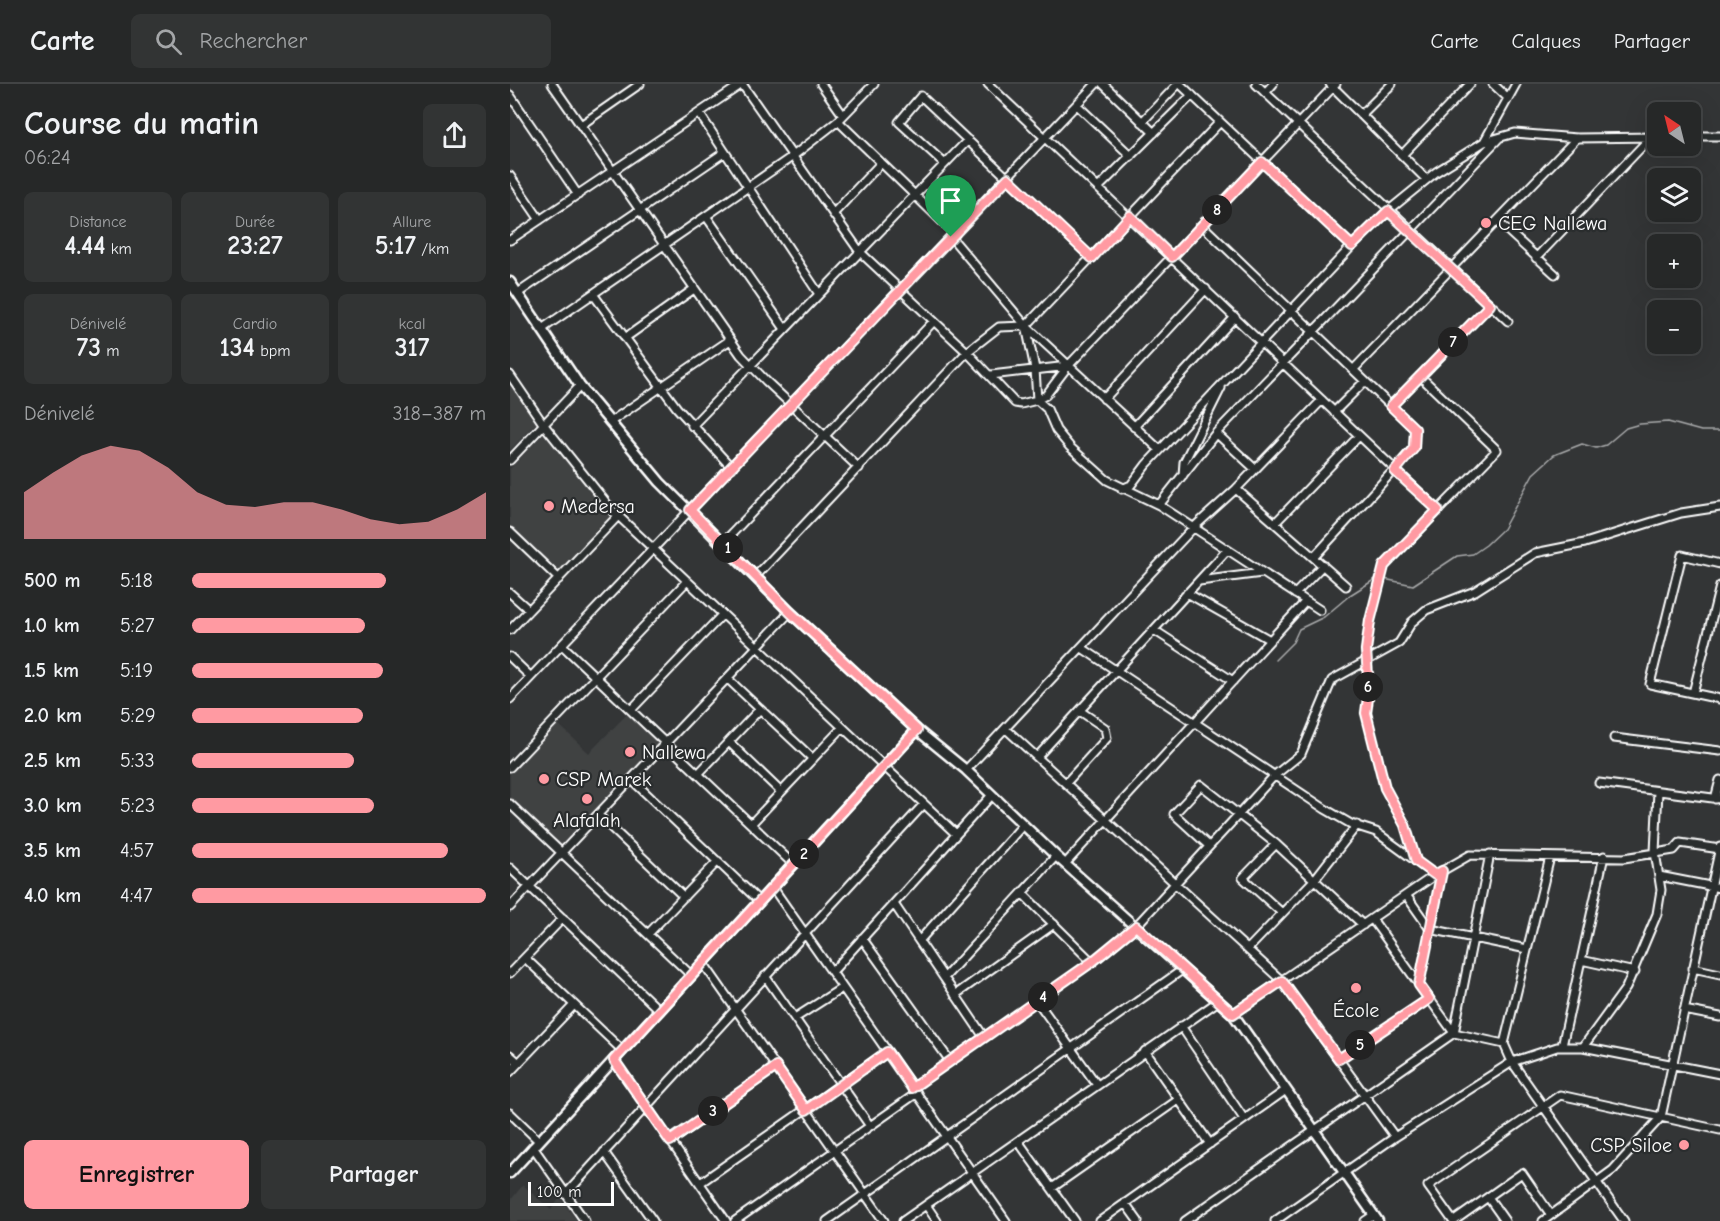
<!DOCTYPE html>
<html lang="fr">
<head>
<meta charset="utf-8">
<style>
  :root { --surface:#262828; --page:#323434; --text:#f1f3f6; --muted:#a4a6a8; --line:#424445; --accent:#ff9aa2 }
  body { margin:0; font-family:"Comic Neue",sans-serif; background:var(--page); color:var(--text); height:100vh; display:flex; flex-direction:column; font-size:22px; white-space:nowrap }
  * { box-sizing:border-box; margin:0 }
  p { font-size:20px; color:var(--muted) }
  .icon { flex:none; width:33px; height:33px; fill:none; stroke:currentColor; stroke-width:2; stroke-linecap:round; stroke-linejoin:round }
  .map { position:relative; flex:1; overflow:hidden }
  .panel { display:flex; flex-direction:column; background:var(--surface); width:510px }
  .panel>* { flex:none }
  .needle { width:39px; rotate:325deg }
  .buttons { position:absolute; left:1137px; top:18px; display:grid; gap:12px }
  .buttons a { display:grid; place-items:center; width:54px; height:54px; border-radius:9px; background:var(--surface); box-shadow:0 6px 24px #0002,0 0 0 2px var(--line); font-size:30px }
  .scale { position:absolute; left:18px; bottom:15px; width:86px; box-sizing:border-box; padding-left:6px; border:3px solid #fff; border-top:0; font-size:16px; line-height:21px; white-space:nowrap; color:#fff; -webkit-text-stroke:4px #2a2d2e; paint-order:stroke }
  .pin { position:absolute; display:grid; place-items:center; width:51px; height:51px; color:#fff; margin:-62px -26px; border-radius:50% 50% 50% 0; rotate:-45deg; box-shadow:0 0 6px #0007 }
  .pin .icon { rotate:45deg }
  .km { position:absolute; width:30px; height:30px; margin:-15px; border-radius:50%; background:#222; color:#fff; font-size:16px; line-height:30px; text-align:center }
  .round { display:grid; place-items:center; flex:none; width:63px; height:63px; border-radius:9px; background:var(--page) }
  .overview { display:flex; align-items:center; justify-content:space-between; height:102px; padding:0 24px }
  h1 { font-size:33px; font-weight:800; line-height:45px }
  .metrics { display:grid; grid-template-columns:repeat(3,1fr); gap:9px; height:102px; padding:6px 24px }
  .metrics div { display:grid; align-content:center; border-radius:9px; background:var(--page); text-align:center }
  .metrics b { font-size:26px; font-weight:800 }
  .metrics small { font-size:16px; font-weight:400 }
  .metrics p { font-size:16px }
  .chart { height:168px; padding:12px 24px }
  .chart p { display:flex; justify-content:space-between }
  .chart svg { width:100%; height:108px; margin-top:6px; fill:var(--accent); opacity:.7 }
  .button { display:flex; gap:12px; margin-top:auto; padding:12px 24px }
  .button a { flex:1; height:69px; border-radius:9px; background:var(--accent); color:#111; font-size:24px; font-weight:800; line-height:69px; text-align:center }
  .button a+a { background:var(--page); color:var(--text) }
  ul { padding:0 24px; list-style:none; font-size:20px }
  li { display:grid; grid-template-columns:96px 72px 1fr; align-items:center; height:45px }
  li i { height:15px; border-radius:8px; background:var(--accent) }
  header { display:flex; align-items:center; gap:36px; box-sizing:border-box; height:84px; padding:0 30px; background:var(--surface); border-bottom:2px solid var(--line) }
  header strong { font-size:28px }
  nav { display:flex; gap:33px; margin-inline-start:auto; font-size:21px }
  .search { width:420px; height:54px; background:var(--page); display:flex; align-items:center; gap:15px; box-sizing:border-box; padding:0 21px; border-radius:9px; color:var(--muted); font-size:22px }
  main { display:flex; flex:1; min-height:0 }
  .map>svg:first-child { display:block }
</style>
</head>
<body>
<header>
<strong>Carte</strong>
<div class="search"><svg class="icon" aria-label="search" viewBox="0 0 24 24"><circle cx="10" cy="10" r="6"/><path d="M15 15l6 6"/></svg>Rechercher</div>
<nav><a>Carte</a><a>Calques</a><a>Partager</a></nav>
</header>
<main>
<section class="panel">
<div class="overview"><div><h1>Course du matin</h1><p>06:24</p></div><a class="round"><svg class="icon" aria-label="share" viewBox="0 0 24 24"><path d="M12 15V3M7 8l5-5 5 5M5 13v7h14v-7"/></svg></a></div>
<div class="metrics">
<div><p>Distance</p><b>4.44<small> km</small></b></div>
<div><p>Durée</p><b>23:27</b></div>
<div><p>Allure</p><b>5:17<small> /km</small></b></div>
</div>
<div class="metrics">
<div><p>Dénivelé</p><b>73<small> m</small></b></div>
<div><p>Cardio</p><b>134<small> bpm</small></b></div>
<div><p>kcal</p><b>317</b></div>
</div>
<div class="chart"><p><span>Dénivelé</span>318–387 m</p>
<svg viewBox="0 0 160 44" preserveAspectRatio="none"><path d="M0 44V25L10 17L20 10L30 6L40 8L50 15L60 25L70 30L80 31L90 29L100 29L110 32L120 36L130 38L140 37L150 32L160 25V44z"/></svg>
</div>
<ul>
<li><b>500 m</b>5:18<i style="width:66%"></i></li>
<li><b>1.0 km</b>5:27<i style="width:59%"></i></li>
<li><b>1.5 km</b>5:19<i style="width:65%"></i></li>
<li><b>2.0 km</b>5:29<i style="width:58%"></i></li>
<li><b>2.5 km</b>5:33<i style="width:55%"></i></li>
<li><b>3.0 km</b>5:23<i style="width:62%"></i></li>
<li><b>3.5 km</b>4:57<i style="width:87%"></i></li>
<li><b>4.0 km</b>4:47<i style="width:100%"></i></li>
</ul>
<div class="button"><a>Enregistrer</a><a>Partager</a></div>
</section>
<div class="map">
<svg width="1210" height="1137" viewBox="0 0 1210 1137">
  <rect width="100%" height="100%" fill="#333536"/>
  <filter id="ink" filterUnits="userSpaceOnUse"><feTurbulence type="fractalNoise" baseFrequency=".0167" numOctaves="2"/><feDisplacementMap in="SourceGraphic" scale="12" xChannelSelector="R" yChannelSelector="G"/><feConvolveMatrix kernelMatrix="1 2 1 2 8 2 1 2 1" color-interpolation-filters="sRGB"/></filter>
  <g filter="url(#ink)">
    <path fill="#404243" d="M0 298 27 338 0 366Z
      M34 349 101 434 48 490 0 443V385Z
      M118 629 149 659 50 762 0 715V690L48 640 79 669Z
      M13 1101 41 1126 50 1114 67 1137H0V1117Z"/>
    <g fill="none" stroke-linecap="round" stroke-linejoin="round">
      <path stroke="#abacad" stroke-width="1.5" d="M874 495 903 501 947 472 963 470 976 461 993 445 1023 390 1044 371 1072 360 1086 364 1096 361 1116 344 1130 340 1158 338 1191 347H1210
        M765 576 783 558 789 545 814 533 840 511 867 494"/>
      <defs>
        <path id="minor" d="M42 0 231 271 256 297 349 384
          M232 0 350 168 457 268 505 319 511 320 527 316 537 325 546 346 560 363 597 396 649 421 810 526
          M311 0 333 31
          M478 0 928 426
          M593 0 644 49
          M670 0 842 162
          M746 0 998 237
          M820 0 916 95
          M983 0 998 14
          M755 9 763 0
          M0 11 68 111
          M567 21 621 72
          M189 29 309 210
          M851 31 882 0
          M328 37 445 150
          M632 38 668 0
          M71 41 130 0
          M1180 52H1210
          M974 58 1006 0
          M892 71 960 0
          M435 80 389 38 411 12 582 174
          M0 92 30 136
          M589 103 682 11
          M323 130 371 79
          M196 132 275 245
          M987 137 1045 190
          M692 141 905 345 904 364 804 473
          M441 153 516 242 650 366
          M0 156 232 0
          M1026 174 1141 53
          M8 209 215 68
          M83 210 167 324 222 384
          M516 242 525 285 527 316 536 311 558 282 826 0
          M32 245 283 72 328 37 364 0
          M115 254 184 205
          M844 285 1067 54
          M0 291 34 341 102 426 446 750
          M481 291 558 282
          M594 315 696 205
          M881 322 980 221
          M824 328 855 297
          M100 338 220 256
          M182 342 458 56
          M624 343 725 233
          M706 349 745 385
          M0 376 70 302
          M673 391 674 378 711 304
          M612 405 621 401 636 381 842 162 878 127 926 88 974 58 1005 49 1067 54 1148 53
          M726 405 836 502
          M649 421 706 349 989 54
          M765 439 849 352
          M0 448 49 495
          M213 459 424 237
          M1210 480 1172 471 1140 600 1210 615
          M245 493 457 268 489 243 516 242 710 38
          M689 497 752 489
          M0 509 19 526
          M677 509 760 556
          M785 510 813 481
          M0 546 108 432
          M644 546 723 597
          M52 561 284 781
          M572 564 815 725 841 740 866 748 925 791
          M0 573 21 593
          M218 595 303 675
          M1183 609 1210 502
          M0 615 586 0
          M121 626 212 531
          M496 645 772 897 885 1053
          M1104 654 1210 667
          M219 658 271 708
          M527 673 717 466
          M0 683 177 497
          M456 686 683 444 726 405 812 316
          M188 690 250 625
          M122 696 250 818
          M556 699 597 654 595 644 570 627
          M1089 699 1210 715
          M1205 715 1210 696
          M0 720 182 892
          M88 731 174 813
          M241 740 332 644
          M766 760 733 794 772 829
          M699 762 664 730 691 701 766 760 853 841
          M1040 773 994 960 1002 978 1114 1137
          M906 777 895 741 875 704 856 629 859 606 856 566 860 537 874 482 987 366 910 292
          M556 779 796 517
          M0 784 150 927
          M1149 792 1210 804
          M263 804 496 1137
          M512 809 582 878
          M896 811 920 845 1017 865
          M384 820 474 953
          M0 823 280 528
          M862 835 944 949 994 960
          M138 850 208 777
          M352 854 440 977
          M409 857 513 741
          M738 865 805 795 847 741
          M15 874 113 967
          M1071 876 1125 888
          M194 880 374 1137
          M1183 884 1210 890
          M322 888 481 712
          M0 889 53 834
          M255 892 360 1042
          M434 894 546 772
          M909 901 932 787
          M445 911 544 840
          M527 917 587 1001
          M1174 926 1210 933
          M723 930 925 791 960 771 1114 774 1164 766 1170 759 1210 765
          M285 934 332 904
          M671 942 734 1035
          M1052 962 1094 772
          M1073 963 1116 904 1147 830 1151 806 1145 768 1148 707
          M635 967 700 1060
          M0 971 9 979
          M829 975 919 915
          M104 976 216 1137
          M0 988 64 921
          M402 1004 582 878 626 842 765 691 791 670 822 596 889 559 902 538 916 526 965 507 1025 469 1075 459 1171 429 1210 423
          M0 1029 29 1057
          M161 1057 266 983
          M508 1057 565 1137
          M23 1063 75 1137
          M94 1068 143 1137
          M190 1099 377 968
          M542 1104 668 1016
          M56 1110 414 720
          M978 1113 995 1137
          M615 1119 628 1137
          M416 1121 427 1137
          M225 1137 407 1009
          M317 1137 672 886
          M393 1137 707 918
          M590 1137 776 1006
          M675 1137 944 949 980 770
          M765 1137 885 1053 1002 978 1047 963H1073L1210 990
          M855 1137 864 1131
          M943 1137 918 1102 1050 1011 1210 1046
          M944 1137 1012 1089 1041 1131
          M1033 1137 1103 1086 1151 1033 1210 763"/>
        <path id="tertiary" d="M0 198 70 302 150 398 280 528 407 646 456 686 546 772 723 930 868 1137
          M0 1089 407 646"/>
      </defs>
      <use href="#minor" stroke="#fff" stroke-width="11"/>
      <use href="#tertiary" stroke="#fff" stroke-width="13"/>
      <use href="#minor" stroke="#2a2d2e" stroke-width="7"/>
      <use href="#tertiary" stroke="#2a2d2e" stroke-width="8"/>
    </g>
  </g>
  <g fill="none" stroke-linecap="round" stroke-linejoin="round" filter="url(#ink)">
    <defs>
      <path id="route" d="M752 78 842 162 878 127 980 221 881 322 905 345 904 364 885 387 928 426 874 482 860 537 856 566 859 606 856 629 875 704 895 741 906 777 925 791 932 787 909 901 919 915 829 975 772 897 723 930 626 842 582 878 402 1004 377 968 296 1026 266 983 160 1057 104 976 407 646 280 528 180 426 498 94 582 174 620 132 662 173Z"/>
    </defs>
    <use href="#route" stroke="#fff" stroke-width="12"/>
    <use href="#route" stroke="#ff9aa2" stroke-width="8"/>
  </g>
  <g fill="#ff9aa2" stroke="#2a2d2e" stroke-width="2">
    <circle cx="976" cy="139" r="6"/>
    <circle cx="39" cy="422" r="6"/>
    <circle cx="120" cy="668" r="6"/>
    <circle cx="34" cy="695" r="6"/>
    <circle cx="77" cy="715" r="6"/>
    <circle cx="846" cy="904" r="6"/>
    <circle cx="1174" cy="1061" r="6"/>
  </g>
  <g text-anchor="middle" stroke-width="4.5" stroke-linejoin="round" paint-order="stroke">
    <g font-size="20" fill="#fff" stroke="#2a2d2e" text-anchor="start">
      <text x="988" y="146">CEG Nallewa</text>
      <text x="51" y="429">Medersa</text>
      <text x="132" y="675">Nallewa</text>
      <text x="46" y="702">CSP Marek</text>
      <text x="77" y="743" text-anchor="middle">Alafalah</text>
      <text x="846" y="933" text-anchor="middle">École</text>
      <text x="1162" y="1068" text-anchor="end">CSP Siloe</text>
    </g>
  </g>
</svg>
<div class="buttons">
<a><svg class="needle" viewBox="-14 -14 28 28"><path d="M0-13l5 13h-10z" fill="#e53935"/><path d="M0 13l5-13h-10z" fill="#a4a6a8"/></svg></a>
<a><svg class="icon" aria-label="layers" viewBox="0 0 24 24"><path d="M12 4l9 5-9 5-9-5zM3 14l9 5 9-5"/></svg></a>
<a>+</a>
<a>−</a>
</div>
<div class="scale">100 m</div>
<div class="pin" style="left:441px;top:153px;background:#1e9e55"><svg class="icon" aria-label="arrive" viewBox="0 0 24 24"><path d="M6 21V4h12l-3 4 3 4H6"/></svg></div>
<b class="km" style="left:218px;top:464px">1</b>
<b class="km" style="left:294px;top:770px">2</b>
<b class="km" style="left:203px;top:1027px">3</b>
<b class="km" style="left:533px;top:913px">4</b>
<b class="km" style="left:850px;top:961px">5</b>
<b class="km" style="left:858px;top:603px">6</b>
<b class="km" style="left:943px;top:258px">7</b>
<b class="km" style="left:707px;top:126px">8</b>
</div>
</main>
</body>
</html>
